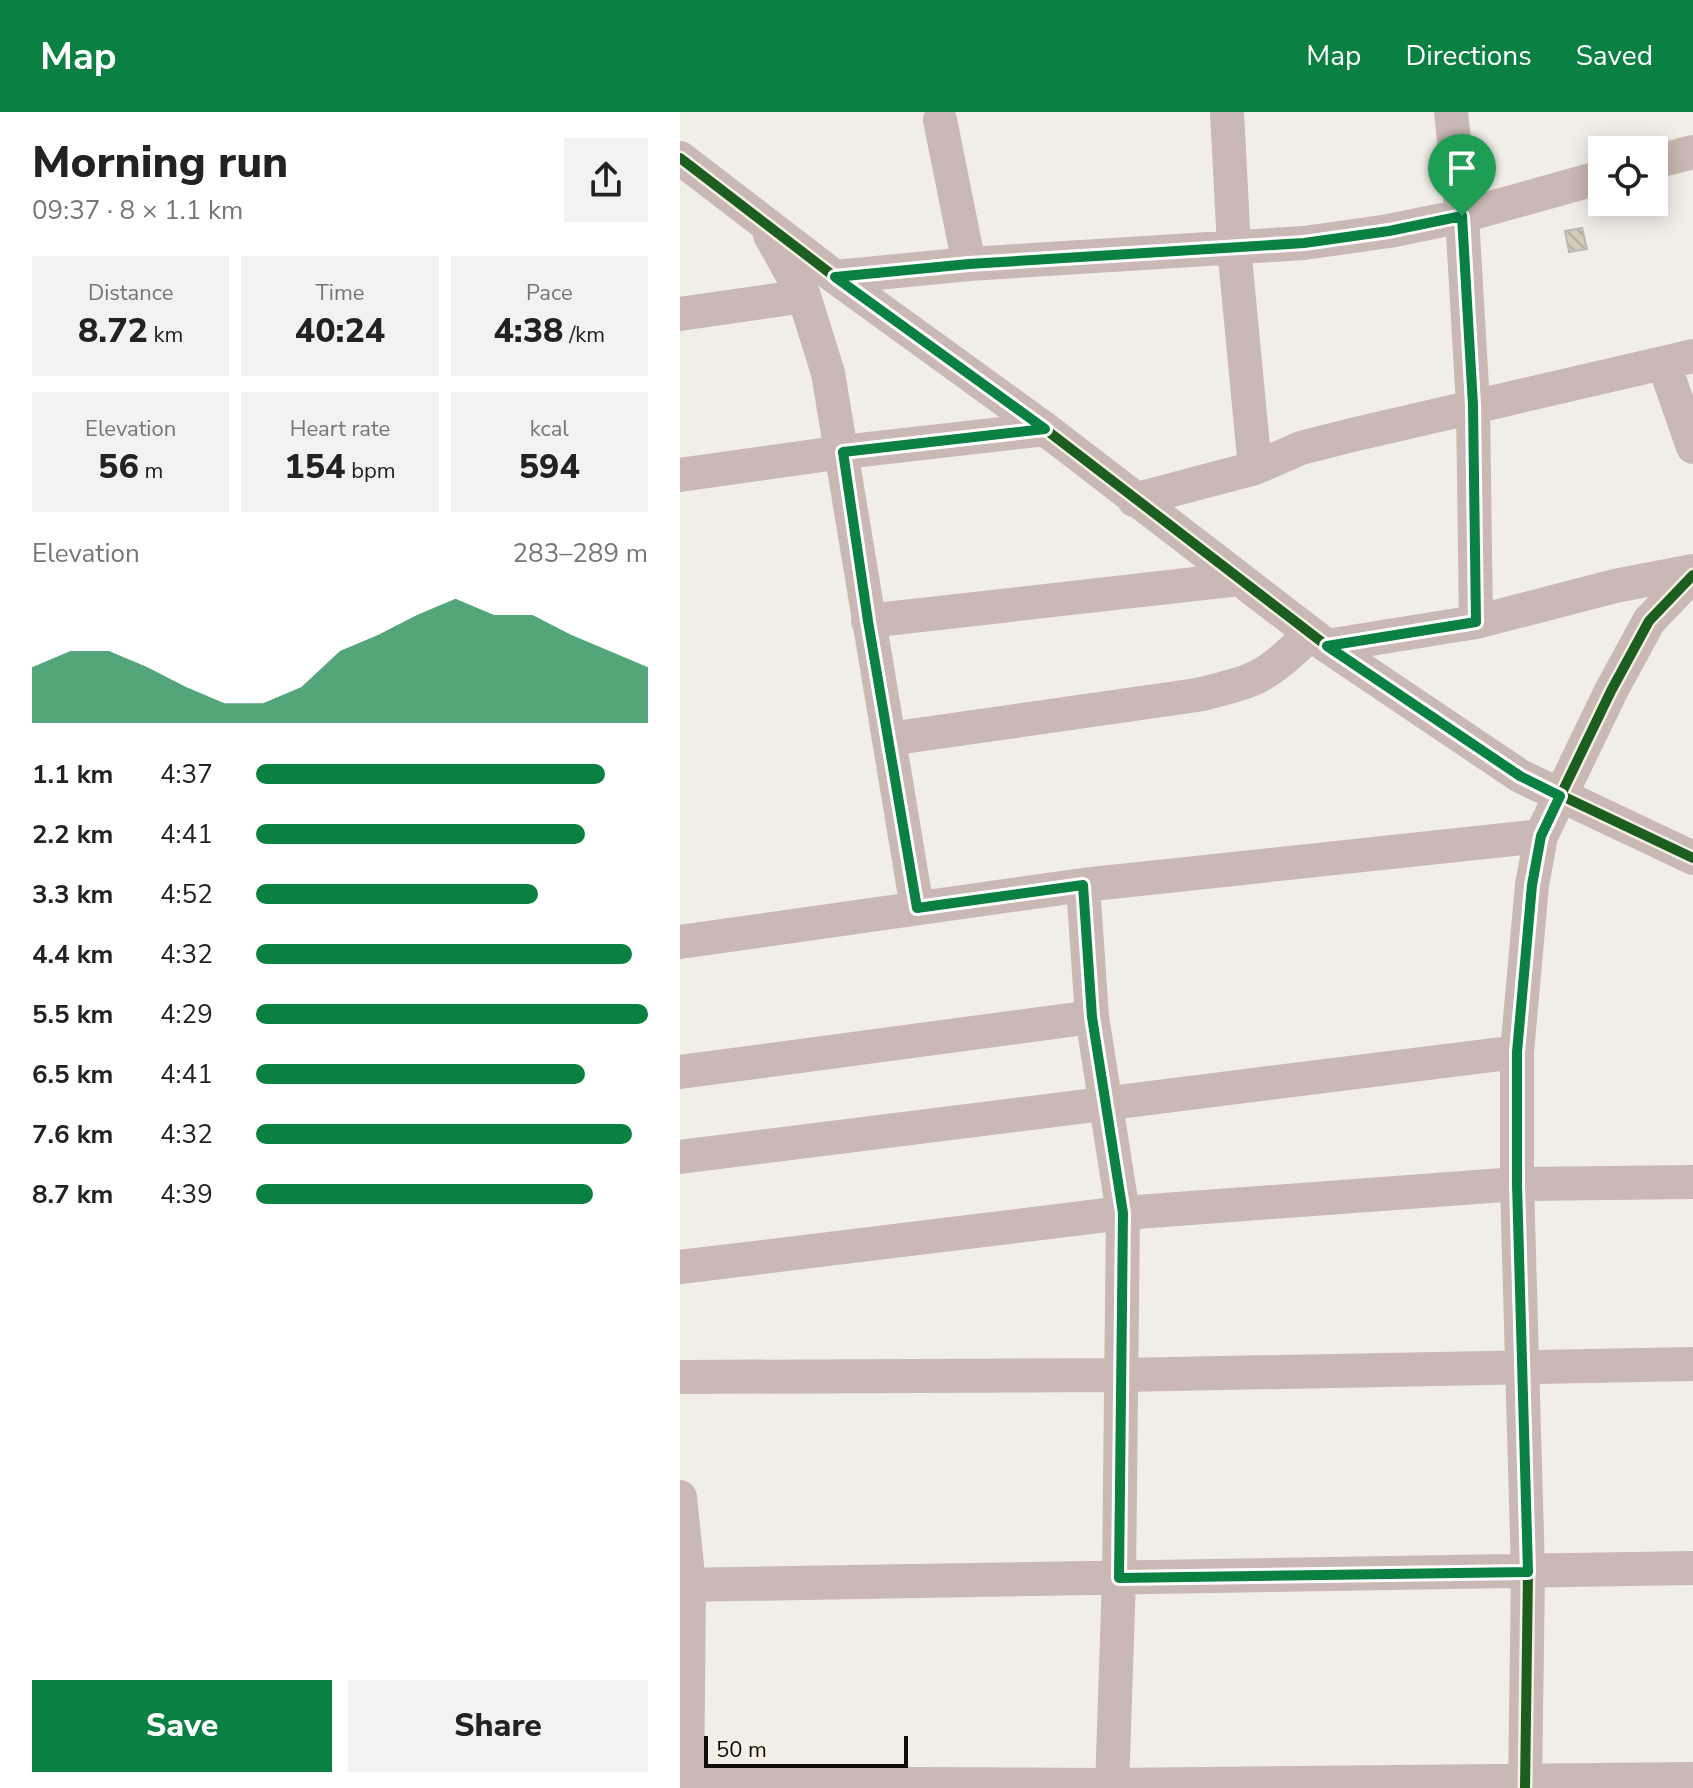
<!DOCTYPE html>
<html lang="en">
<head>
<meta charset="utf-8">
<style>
  :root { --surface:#fff; --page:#f2f2f2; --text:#222; --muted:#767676; --accent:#0b8043 }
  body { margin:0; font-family:"Nunito Sans",sans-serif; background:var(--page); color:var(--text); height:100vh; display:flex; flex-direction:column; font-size:30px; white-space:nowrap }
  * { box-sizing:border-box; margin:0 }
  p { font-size:26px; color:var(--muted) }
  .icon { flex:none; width:44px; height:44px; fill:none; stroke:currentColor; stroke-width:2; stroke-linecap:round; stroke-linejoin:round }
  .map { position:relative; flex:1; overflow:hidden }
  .sheet { display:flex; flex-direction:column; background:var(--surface); width:680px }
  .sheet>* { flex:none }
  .controls { position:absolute; left:908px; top:24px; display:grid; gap:16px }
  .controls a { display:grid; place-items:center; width:80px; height:80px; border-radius:0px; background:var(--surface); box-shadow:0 4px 20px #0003; font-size:40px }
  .scale { position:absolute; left:24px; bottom:20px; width:204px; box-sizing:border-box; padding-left:8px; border:4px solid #100e0b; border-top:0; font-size:22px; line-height:28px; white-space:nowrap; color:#100e0b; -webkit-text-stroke:6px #f5efe4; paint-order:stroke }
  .pin { position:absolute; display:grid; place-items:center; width:68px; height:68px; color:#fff; margin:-82px -34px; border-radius:50% 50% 50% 0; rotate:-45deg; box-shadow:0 0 8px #0007 }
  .pin .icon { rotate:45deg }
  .round { display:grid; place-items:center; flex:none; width:84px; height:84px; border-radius:0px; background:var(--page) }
  .headline { display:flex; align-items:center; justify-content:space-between; height:136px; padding:0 32px }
  h1 { font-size:44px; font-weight:800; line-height:60px }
  .stats { display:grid; grid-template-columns:repeat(3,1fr); gap:12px; height:136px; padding:8px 32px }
  .stats div { display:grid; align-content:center; border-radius:0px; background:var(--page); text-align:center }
  .stats b { font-size:34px; font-weight:800 }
  .stats small { font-size:22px; font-weight:400 }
  .stats p { font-size:22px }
  .chart { height:224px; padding:16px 32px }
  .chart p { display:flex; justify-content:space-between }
  .chart svg { width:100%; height:144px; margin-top:8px; fill:var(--accent); opacity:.7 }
  .cta { display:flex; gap:16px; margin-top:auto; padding:16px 32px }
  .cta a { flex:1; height:92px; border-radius:0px; background:var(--accent); color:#fff; font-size:32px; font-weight:800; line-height:92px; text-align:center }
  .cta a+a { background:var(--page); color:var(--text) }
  ul { padding:0 32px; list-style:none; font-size:26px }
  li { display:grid; grid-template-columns:128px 96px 1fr; align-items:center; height:60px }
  li i { height:20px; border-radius:10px; background:var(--accent) }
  header { display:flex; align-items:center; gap:48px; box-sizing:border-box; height:112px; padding:0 40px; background:var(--accent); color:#fff }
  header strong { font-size:38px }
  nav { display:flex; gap:44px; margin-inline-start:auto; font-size:28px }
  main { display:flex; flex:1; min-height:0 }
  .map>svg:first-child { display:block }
</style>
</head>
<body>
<header>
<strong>Map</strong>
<nav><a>Map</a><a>Directions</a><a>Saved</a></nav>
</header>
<main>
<section class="sheet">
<div class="headline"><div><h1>Morning run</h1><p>09:37 · 8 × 1.1 km</p></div><a class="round"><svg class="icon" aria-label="share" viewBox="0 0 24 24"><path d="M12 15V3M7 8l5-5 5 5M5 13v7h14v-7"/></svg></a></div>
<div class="stats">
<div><p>Distance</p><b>8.72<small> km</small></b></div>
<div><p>Time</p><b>40:24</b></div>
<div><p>Pace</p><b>4:38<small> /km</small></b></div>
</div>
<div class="stats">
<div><p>Elevation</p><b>56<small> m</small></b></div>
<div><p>Heart rate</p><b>154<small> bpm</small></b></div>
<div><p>kcal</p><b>594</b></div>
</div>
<div class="chart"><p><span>Elevation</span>283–289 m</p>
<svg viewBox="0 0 160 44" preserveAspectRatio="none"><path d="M0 44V27L10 22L20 22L30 27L40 33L50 38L60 38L70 33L80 22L90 17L100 11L110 6L120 11L130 11L140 17L150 22L160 27V44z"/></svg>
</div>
<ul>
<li><b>1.1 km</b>4:37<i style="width:89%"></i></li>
<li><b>2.2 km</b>4:41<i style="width:84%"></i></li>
<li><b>3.3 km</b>4:52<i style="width:72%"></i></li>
<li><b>4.4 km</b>4:32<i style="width:96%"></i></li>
<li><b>5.5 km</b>4:29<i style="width:100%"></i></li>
<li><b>6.5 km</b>4:41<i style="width:84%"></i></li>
<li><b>7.6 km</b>4:32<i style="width:96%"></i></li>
<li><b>8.7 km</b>4:39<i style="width:86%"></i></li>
</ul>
<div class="cta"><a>Save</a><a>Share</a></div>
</section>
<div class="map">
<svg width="1013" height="1676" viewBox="0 0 1013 1676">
  <defs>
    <pattern id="building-back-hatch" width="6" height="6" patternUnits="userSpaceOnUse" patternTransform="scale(2)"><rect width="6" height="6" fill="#d3cbbb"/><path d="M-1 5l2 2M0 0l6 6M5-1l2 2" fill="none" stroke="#b4ad9f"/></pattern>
  </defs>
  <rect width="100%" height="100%" fill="#f1eee8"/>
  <path fill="url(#building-back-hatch)" stroke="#bab8b3" stroke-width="2" d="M902 116 907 137 889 140 885 119Z"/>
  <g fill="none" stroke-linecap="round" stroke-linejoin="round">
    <path stroke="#c9b8b3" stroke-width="34" d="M547 0 554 135 575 356
      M771 0 782 104 793 293 796 510
      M260 8 289 152
      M0 46 155 165 365 317 647 534 840 664 1013 746
      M974 50 1013 40
      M90 123 124 184 148 261 237 796
      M155 165 289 152 624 131 709 119 782 104 922 65
      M0 202 124 184
      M984 252 1013 335
      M0 363 163 340 365 317
      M454 388 575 356 621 336 672 323 1013 244
      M188 509 559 467
      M647 534 796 510 935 474 1013 459
      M209 627 517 583C537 578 559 574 577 565 597 555 614 537 631 522
      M403 773 412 905 443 1101 439 1466 432 1676
      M0 830 403 773 861 724
      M0 960 412 905
      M0 1045 837 940
      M0 1155 443 1101 837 1072 1013 1070
      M0 1265 441 1263 1013 1252
      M0 1385 9 1473 7 1676
      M0 1473 1013 1456
      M7 1671 432 1673 1013 1667
      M845 1676 848 1460 837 1072V940L852 773 861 724 931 579 969 509 1013 463"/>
    <defs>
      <path id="cycleway" d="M0 46 155 165 365 317 647 534 840 664 1013 746
        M845 1676 848 1460 837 1072V940L852 773 861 724 931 579 969 509 1013 463"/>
    </defs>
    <use href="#cycleway" stroke="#f5efe4" stroke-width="15"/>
    <use href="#cycleway" stroke="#1b5e20" stroke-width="10"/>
  </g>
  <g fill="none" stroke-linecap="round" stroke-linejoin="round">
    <defs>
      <path id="route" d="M782 104 793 293 796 510 647 534 840 664 880 684 861 724 852 773 837 940V1072L848 1460 439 1466 443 1101 412 905 403 773 237 796 188 509 163 340 365 317 155 165 289 152 624 131 709 119Z"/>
    </defs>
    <use href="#route" stroke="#fff" stroke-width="16"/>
    <use href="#route" stroke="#0b8043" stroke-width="10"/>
  </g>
</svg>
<div class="controls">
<a><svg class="icon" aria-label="locate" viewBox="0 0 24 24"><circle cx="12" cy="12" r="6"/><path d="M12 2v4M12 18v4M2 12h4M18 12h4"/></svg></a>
</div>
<div class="scale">50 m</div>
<div class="pin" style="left:782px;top:104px;background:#1e9e55"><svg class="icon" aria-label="arrive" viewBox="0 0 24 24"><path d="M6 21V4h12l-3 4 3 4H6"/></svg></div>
</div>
</main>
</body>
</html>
